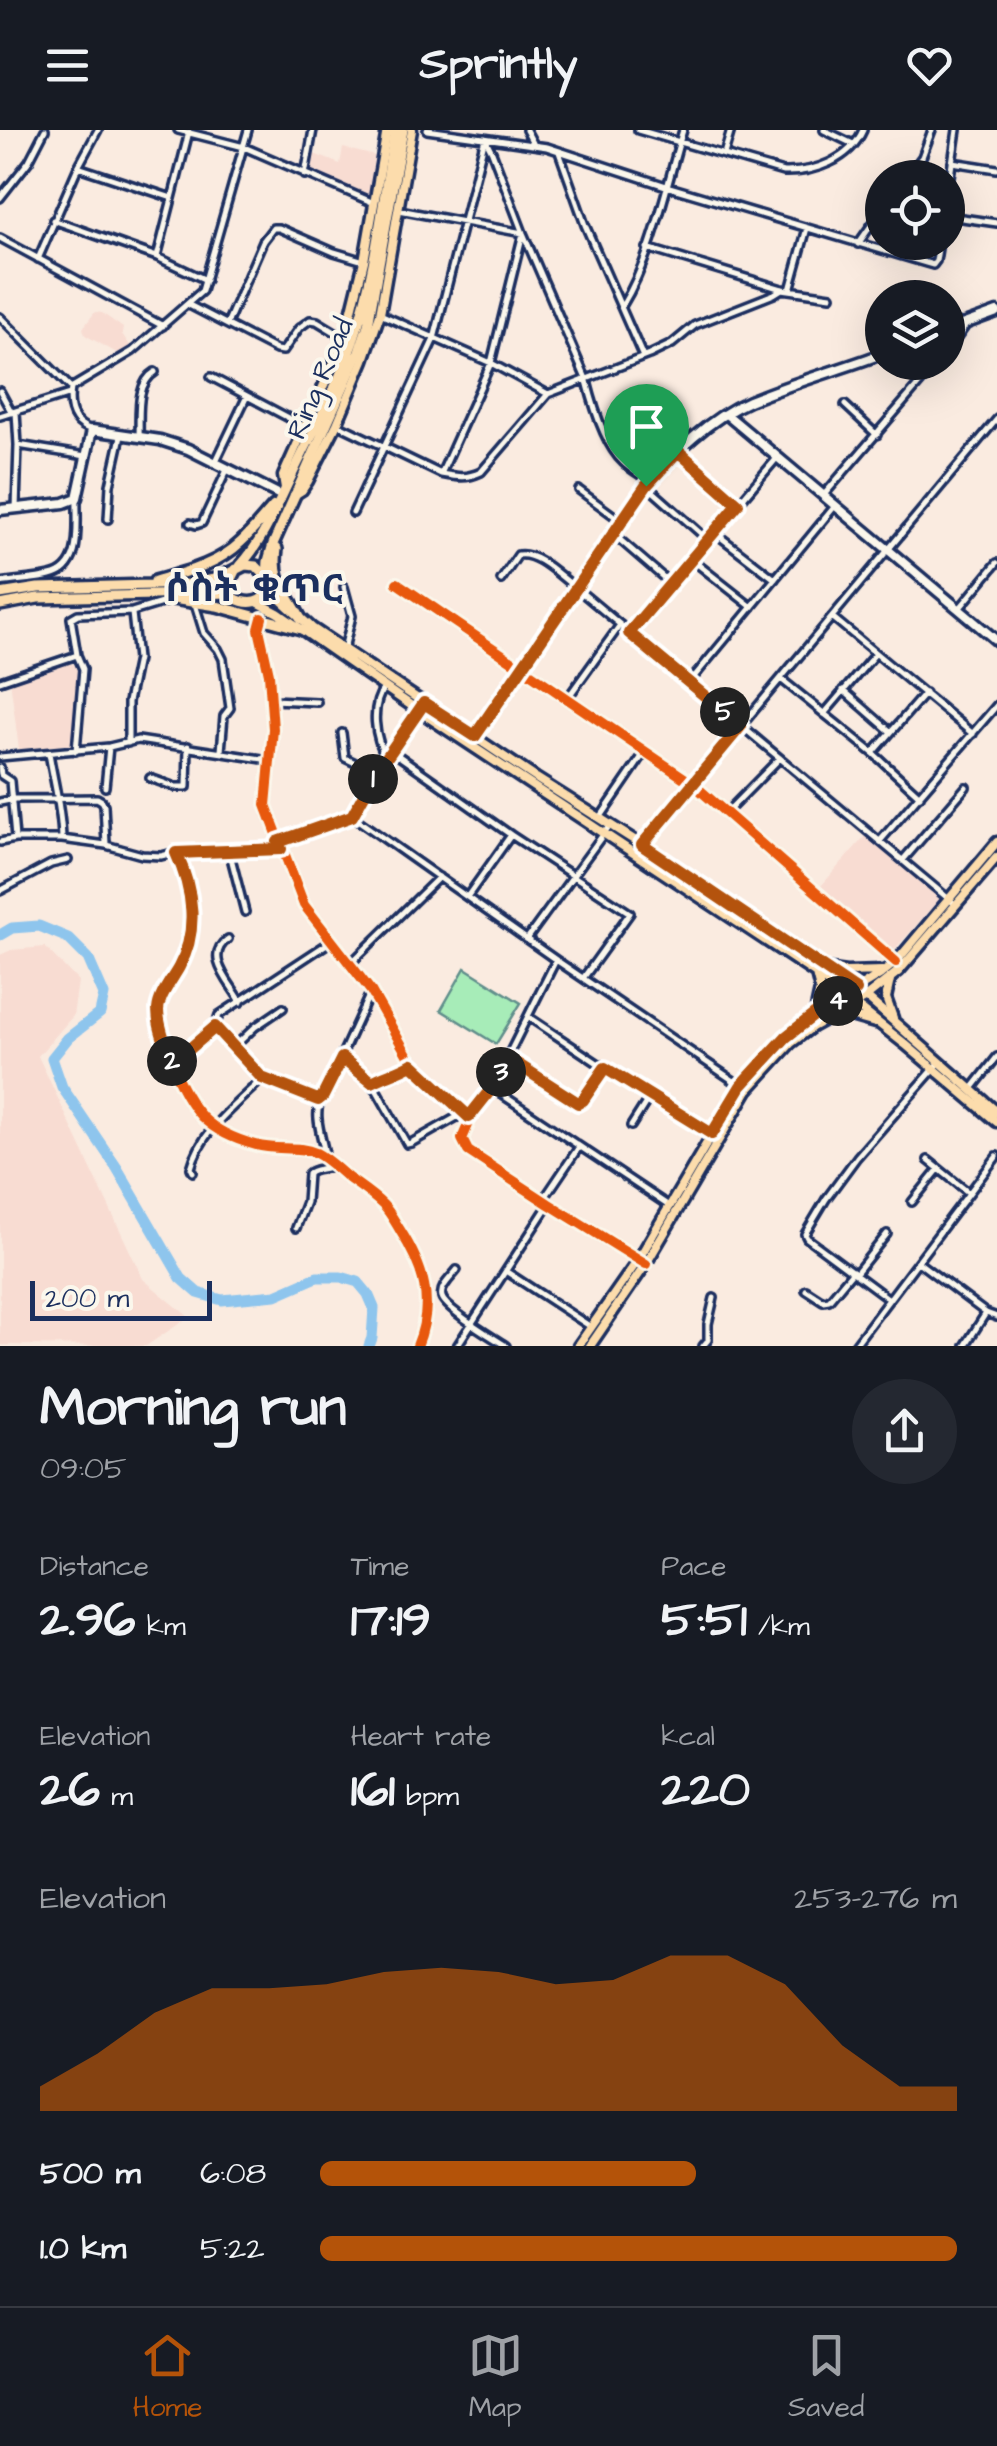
<!DOCTYPE html>
<html lang="en">
<head>
<meta charset="utf-8">
<style>
  :root { --surface:#171b24; --page:#242831; --text:#f1f3f6; --muted:#9ea1a6; --line:#363941; --accent:#b45309 }
  body { margin:0; font-family:"Architects Daughter","Noto Sans Ethiopic",sans-serif; background:var(--page); color:var(--text); height:100vh; display:flex; flex-direction:column; font-size:38px; white-space:nowrap }
  * { box-sizing:border-box; margin:0 }
  p { font-size:32px; color:var(--muted) }
  .icon { flex:none; width:55px; height:55px; fill:none; stroke:currentColor; stroke-width:2; stroke-linecap:round; stroke-linejoin:round }
  .map { position:relative; height:1216px; overflow:hidden }
  .panel { display:flex; flex-direction:column; background:var(--surface); flex:1 }
  .panel>* { flex:none }
  .buttons { position:absolute; left:865px; top:30px; display:grid; gap:20px }
  .buttons a { display:grid; place-items:center; width:100px; height:100px; border-radius:50%; background:var(--surface); box-shadow:0 10px 40px #0002; font-size:50px }
  .scale { position:absolute; left:30px; bottom:25px; width:182px; box-sizing:border-box; padding-left:10px; border:5px solid #1b2f5e; border-top:0; font-size:28px; line-height:35px; white-space:nowrap; color:#1b2f5e; -webkit-text-stroke:8px #fbf7ec; paint-order:stroke }
  .pin { position:absolute; display:grid; place-items:center; width:85px; height:85px; color:#fff; margin:-102px -42px; border-radius:50% 50% 50% 0; rotate:-45deg; box-shadow:0 0 10px #0007 }
  .pin .icon { rotate:45deg }
  .km { position:absolute; width:50px; height:50px; margin:-25px; border-radius:50%; background:#222; color:#fff; font-size:28px; line-height:50px; text-align:center }
  .round { display:grid; place-items:center; flex:none; width:105px; height:105px; border-radius:52px; background:var(--page) }
  .headline { display:flex; align-items:center; justify-content:space-between; height:170px; padding:0 40px }
  h1 { font-size:55px; font-weight:700; line-height:75px }
  .metrics { display:grid; grid-template-columns:repeat(3,1fr); gap:15px; height:170px; padding:10px 40px }
  .metrics div { display:grid; align-content:center }
  .metrics b { font-size:50px; font-weight:700 }
  .metrics small { font-size:28px; font-weight:400 }
  .metrics p { font-size:28px }
  .chart { height:280px; padding:20px 40px }
  .chart p { display:flex; justify-content:space-between }
  .chart svg { width:100%; height:180px; margin-top:10px; fill:var(--accent); opacity:.7 }
  ul { padding:0 40px; list-style:none; font-size:32px }
  li { display:grid; grid-template-columns:160px 120px 1fr; align-items:center; height:75px }
  li i { height:25px; border-radius:12px; background:var(--accent) }
  header { display:flex; justify-content:space-between; align-items:center; height:130px; padding:0 40px; background:var(--surface); font-size:45px; font-weight:700 }
  .tabs { display:flex; justify-content:space-around; align-items:center; height:140px; border-top:2px solid var(--line); background:var(--surface); font-size:28px; color:var(--muted) }
  .tabs a { display:grid; justify-items:center; gap:5px }
  .tabs .on { color:var(--accent) }
  .map>svg:first-child { display:block }
</style>
</head>
<body>
<header><svg class="icon" aria-label="menu" viewBox="0 0 24 24"><path d="M4 6h16M4 12h16M4 18h16"/></svg>Sprintly<svg class="icon" aria-label="heart" viewBox="0 0 24 24"><path d="M12 20l-8-8c-3-5 5-10 8-4 3-6 11-1 8 4z"/></svg></header>
<div class="map">
<svg width="997" height="1216" viewBox="0 0 997 1216">
  <rect width="100%" height="100%" fill="#faebe0"/>
  <filter id="ink" filterUnits="userSpaceOnUse"><feTurbulence type="fractalNoise" baseFrequency=".01" numOctaves="2"/><feDisplacementMap in="SourceGraphic" scale="20" xChannelSelector="R" yChannelSelector="G"/><feConvolveMatrix kernelMatrix="1 2 1 2 8 2 1 2 1" color-interpolation-filters="sRGB"/></filter>
  <g filter="url(#ink)">
    <path fill="#f8dcd2" d="M343 18 375 26 369 66 306 40 309 22 340 34Z
      M95 182 102 183 123 198 122 204 133 220 122 226 85 205 83 198Z
      M62 532 78 535 82 553 76 614 19 620 10 549Z
      M866 705 940 769 894 820 821 756Z
      M45 817 78 851 73 886 38 926 143 1149 189 1187 146 1216 0 1215V825L11 820Z"/>
    <path fill="#a7ecb8" stroke="#618e8b" stroke-width="2.5" d="M465 838 521 873 496 914 441 880Z"/>
    <g fill="none" stroke-linecap="round" stroke-linejoin="round">
      <path stroke="#8ec5ed" stroke-width="11" d="M0 805 12 798 39 796 68 808 88 828 104 865 100 883 68 908 52 928 62 957 117 1038 181 1148 198 1163 222 1170 276 1165 317 1147H341L358 1152 368 1164 374 1178 372 1208 369 1216"/>
      <defs>
        <path id="street" d="M178 0 244 17 374 73
          M427 0 547 17 666 56 926 133 933 135 936 131 939 112
          M526 0 533 13
          M638 0 783 42C814 43 850 30 863 0
          M824 0 853 14
          M485 8 492 22 523 103 587 251C593 275 605 315 623 332 630 339 641 345 649 351
          M559 22 585 95 643 227
          M724 24 731 0
          M952 32 997 39
          M78 37 172 68
          M305 45 313 0
          M906 48 922 27 932 0
          M948 60 957 0
          M0 68 29 31 45 0
          M399 80 523 103 491 233 441 344
          M948 86 997 93
          M53 90 157 127 206 150
          M0 108 163 196
          M858 114 882 80
          M647 118 782 159 831 166
          M157 127 189 2
          M38 129 78 37 98 0
          M790 160 807 98
          M189 175 276 220 283 221 299 198 310 190 317 191 345 208
          M622 176C653 126 666 56 683 0
          M380 184 491 233 548 264
          M0 187 71 258C68 278 72 294 92 300
          M227 194 263 111 273 98H279L334 122 364 131
          M948 221 966 195
          M211 247 304 296
          M71 258 133 221 202 161 248 0
          M0 261 12 283
          M845 275 877 305
          M16 282 18 315 16 379
          M0 286 70 264
          M337 294 441 344C457 347 466 349 481 342L548 264 649 225 672 214 695 195 774 164 782 159
          M139 307C140 285 135 254 155 242
          M18 315 86 326
          M678 321 738 374
          M216 331 247 266
          M646 355 707 409
          M579 360 621 391
          M823 366 938 232
          M353 383 434 209 485 8
          M108 389 110 355 121 306
          M190 393 196 395 202 393 227 340
          M714 402 775 449
          M612 403 671 454
          M691 429 752 477
          M501 450 518 425C538 422 559 446 575 457L956 775
          M0 453C16 450 33 450 50 446 84 439 76 395 77 368
          M397 453 693 654 896 832
          M344 457 352 486 344 519
          M195 474 204 503 218 519 223 529 230 578 224 586 221 621
          M959 479 997 433
          M832 487 973 604
          M262 488 259 499 269 544 273 599 266 675 304 775 371 861 412 933 469 987 468 995 462 1009 468 1021 639 1130
          M629 503 777 328
          M781 549 873 623 920 666
          M0 551 77 525
          M689 553 835 376
          M385 556C370 576 374 608 387 628
          M843 560 891 602
          M567 569 620 495
          M272 570 317 572
          M824 584 875 524
          M342 603 345 628 376 643
          M128 613V572L137 529 132 483
          M76 621 83 539 77 525 71 488 78 484 132 482 175 469
          M392 621 511 705 630 783 584 847
          M49 623C54 653 61 677 62 708
          M873 623 925 563
          M0 627 109 617 138 610 269 630
          M0 637 1 645 10 651 15 708
          M150 648 175 657H187L188 616
          M105 657 109 617
          M0 672 15 669 97 668 102 671 104 675 106 714
          M726 683 780 628
          M352 686 556 830 740 955
          M600 688 645 622
          M880 711 997 575
          M0 712 15 709H62L106 715 142 725 161 726 181 721 281 719
          M278 712 352 686 376 643 424 573
          M642 715 997 289
          M229 720 245 782
          M175 723C192 756 199 797 182 832 175 846 165 859 159 874 157 907 180 963 202 987 216 1001 237 1010 256 1015 276 1021 298 1015 316 1023 328 1029 337 1039 347 1047 359 1056 372 1064 383 1075 390 1082 395 1092 400 1100 424 1138 435 1172 417 1216
          M903 730 966 657
          M0 761 51 734 68 730
          M467 767 511 705
          M228 809C203 826 230 852 241 872
          M527 809 610 695
          M350 834 439 747
          M530 888 605 938 713 1004
          M215 897 263 948 318 970
          M234 917 255 897 283 878
          M343 927 372 952 407 1014 411 1013 464 983
          M508 928 577 973 583 970 605 939
          M173 934 215 897 219 885 330 812
          M372 952C386 945 399 942 412 933
          M492 958 669 1076
          M971 960 997 927
          M469 987 492 958 556 830
          M631 996 650 966
          M326 1029C323 1009 311 982 323 966L371 861
          M928 1030 969 1063
          M193 1042 191 1038C201 1000 236 975 263 948
          M548 1063 579 1017
          M912 1072 938 1040
          M296 1098 306 1072 308 1044C315 1037 325 1041 332 1035
          M918 1132 986 1183 997 1187
          M457 1140C452 1147 439 1157 442 1167 445 1179 494 1208 506 1216
          M507 1142 591 1197
          M856 1143 887 1104
          M806 1160 823 1171 829 1170 853 1141
          M889 1169 807 1108 805 1104 826 1069 857 1027 940 932
          M457 1216 549 1074
          M703 1216 708 1210V1194L714 1168
          M854 1216 997 1026
          M965 1216 986 1183"/>
        <path id="secondary" d="M948 200 997 182
          M726 284 997 511
          M0 380 64 373 77 368 92 300 160 310 188 319 282 366
          M475 606 646 355C675 323 708 289 749 271 792 253 838 240 882 224"/>
        <path id="primary" d="M285 358 283 346 287 337 345 208 364 131 387 0
          M294 365 302 360 308 351 337 294 364 230 380 184 412 0
          M268 458 312 498 536 648 642 715 866 867 997 982
          M257 472 278 483 419 581 816 844 905 914 997 992
          M831 840 846 842 882 841
          M890 850 886 868 893 888
          M815 883 820 860 816 844
          M835 887 847 885 875 893
          M578 1216 638 1130 741 955 786 907 814 885 881 844 896 832 997 712
          M590 1216 646 1134 748 960 791 913 812 897 866 867 899 841 997 727"/>
        <path id="highway" d="M277 419C272 453 287 461 301 489
          M240 436C264 410 277 375 293 343 314 300 338 256 353 211 376 143 383 70 395 0
          M236 439 229 453 234 468C247 475 265 475 268 457 269 448 267 439 268 431 269 428 272 417 273 414L359 222 368 195 403 0
          M155 451C186 442 217 435 241 412 253 401 263 388 274 376
          M0 464 38 458 190 454 219 448 245 435 256 436 267 447
          M173 469 217 476 301 499
          M0 475 38 468 231 463"/>
      </defs>
      <use href="#street" stroke="#1b2f5e" stroke-width="12"/>
      <use href="#secondary" stroke="#1b2f5e" stroke-width="15"/>
      <use href="#primary" stroke="#1b2f5e" stroke-width="15"/>
      <use href="#highway" stroke="#1b2f5e" stroke-width="16"/>
      <use href="#street" stroke="#fbf7ec" stroke-width="5"/>
      <use href="#secondary" stroke="#fbf7ec" stroke-width="8"/>
      <use href="#primary" stroke="#fcdcac" stroke-width="8"/>
      <use href="#highway" stroke="#fcdcac" stroke-width="9"/>
      <defs>
        <path id="cycleway" d="M397 453 693 654 896 832
          M262 488 259 499 269 544 273 599 266 675 304 775 371 861 412 933 469 987 468 995 462 1009 468 1021 549 1074 646 1134
          M175 723C192 756 199 797 182 832 175 846 165 859 159 874 157 907 180 963 202 987 216 1001 237 1010 256 1015 276 1021 298 1015 316 1023 328 1029 337 1039 347 1047 359 1056 372 1064 383 1075 390 1082 395 1092 400 1100 424 1138 435 1172 417 1216"/>
      </defs>
      <use href="#cycleway" stroke="#fbf7ec" stroke-width="16"/>
      <use href="#cycleway" stroke="#e8590c" stroke-width="10"/>
    </g>
  </g>
  <g fill="none" stroke-linecap="round" stroke-linejoin="round" filter="url(#ink)">
    <defs>
      <path id="route" d="M678 321 738 374 629 503 741 596 642 715 856 860 814 885 786 907 741 956 712 1004 605 938 583 970 578 973 508 928 492 958 469 987 412 934C399 942 385 945 372 952L342 928 323 966 318 970 262 948 215 897 172 934C167 917 158 898 158 880 159 865 172 850 179 837 199 801 193 759 176 723L281 719 278 712 352 686 376 643 424 573 475 606 646 356Z"/>
    </defs>
    <use href="#route" stroke="#fff" stroke-width="20"/>
    <use href="#route" stroke="#b45309" stroke-width="12"/>
  </g>
  <g text-anchor="middle" stroke-width="8" stroke-linejoin="round" paint-order="stroke">
    <g font-size="28" fill="#1b2f5e" stroke="#fbf7ec">
      <text transform="translate(319 248) rotate(-67)" y="10">Ring Road</text>
    </g>
    <g font-size="38" font-weight="bold" fill="#1b2f5e" stroke="#fbf7ec">
      <text x="254" y="471">ሶስት ቁጥር</text>
    </g>
  </g>
</svg>
<div class="buttons">
<a><svg class="icon" aria-label="locate" viewBox="0 0 24 24"><circle cx="12" cy="12" r="6"/><path d="M12 2v4M12 18v4M2 12h4M18 12h4"/></svg></a>
<a><svg class="icon" aria-label="layers" viewBox="0 0 24 24"><path d="M12 4l9 5-9 5-9-5zM3 14l9 5 9-5"/></svg></a>
</div>
<div class="scale">200 m</div>
<div class="pin" style="left:646px;top:356px;background:#1e9e55"><svg class="icon" aria-label="arrive" viewBox="0 0 24 24"><path d="M6 21V4h12l-3 4 3 4H6"/></svg></div>
<b class="km" style="left:373px;top:649px">1</b>
<b class="km" style="left:172px;top:931px">2</b>
<b class="km" style="left:501px;top:942px">3</b>
<b class="km" style="left:838px;top:871px">4</b>
<b class="km" style="left:725px;top:582px">5</b>
</div>
<section class="panel">
<div class="headline"><div><h1>Morning run</h1><p>09:05</p></div><a class="round"><svg class="icon" aria-label="share" viewBox="0 0 24 24"><path d="M12 15V3M7 8l5-5 5 5M5 13v7h14v-7"/></svg></a></div>
<div class="metrics">
<div><p>Distance</p><b>2.96<small> km</small></b></div>
<div><p>Time</p><b>17:19</b></div>
<div><p>Pace</p><b>5:51<small> /km</small></b></div>
</div>
<div class="metrics">
<div><p>Elevation</p><b>26<small> m</small></b></div>
<div><p>Heart rate</p><b>161<small> bpm</small></b></div>
<div><p>kcal</p><b>220</b></div>
</div>
<div class="chart"><p><span>Elevation</span>253–276 m</p>
<svg viewBox="0 0 160 44" preserveAspectRatio="none"><path d="M0 44V38L10 30L20 20L30 14L40 14L50 13L60 10L70 9L80 10L90 13L100 12L110 6L120 6L130 13L140 28L150 38L160 38V44z"/></svg>
</div>
<ul>
<li><b>500 m</b>6:08<i style="width:59%"></i></li>
<li><b>1.0 km</b>5:22<i style="width:100%"></i></li>
</ul>
</section>
<nav class="tabs">
<a class="on"><svg class="icon" aria-label="home" viewBox="0 0 24 24"><path d="M3 11l9-7 9 7M6 9v11h12V9"/></svg>Home</a>
<a><svg class="icon" aria-label="map" viewBox="0 0 24 24"><path d="M3 6l6-2 6 2 6-2v14l-6 2-6-2-6 2zM9 4v14M15 6v14"/></svg>Map</a>
<a><svg class="icon" aria-label="saved" viewBox="0 0 24 24"><path d="M7 4h10v16l-5-4-5 4z"/></svg>Saved</a>
</nav>
</body>
</html>
